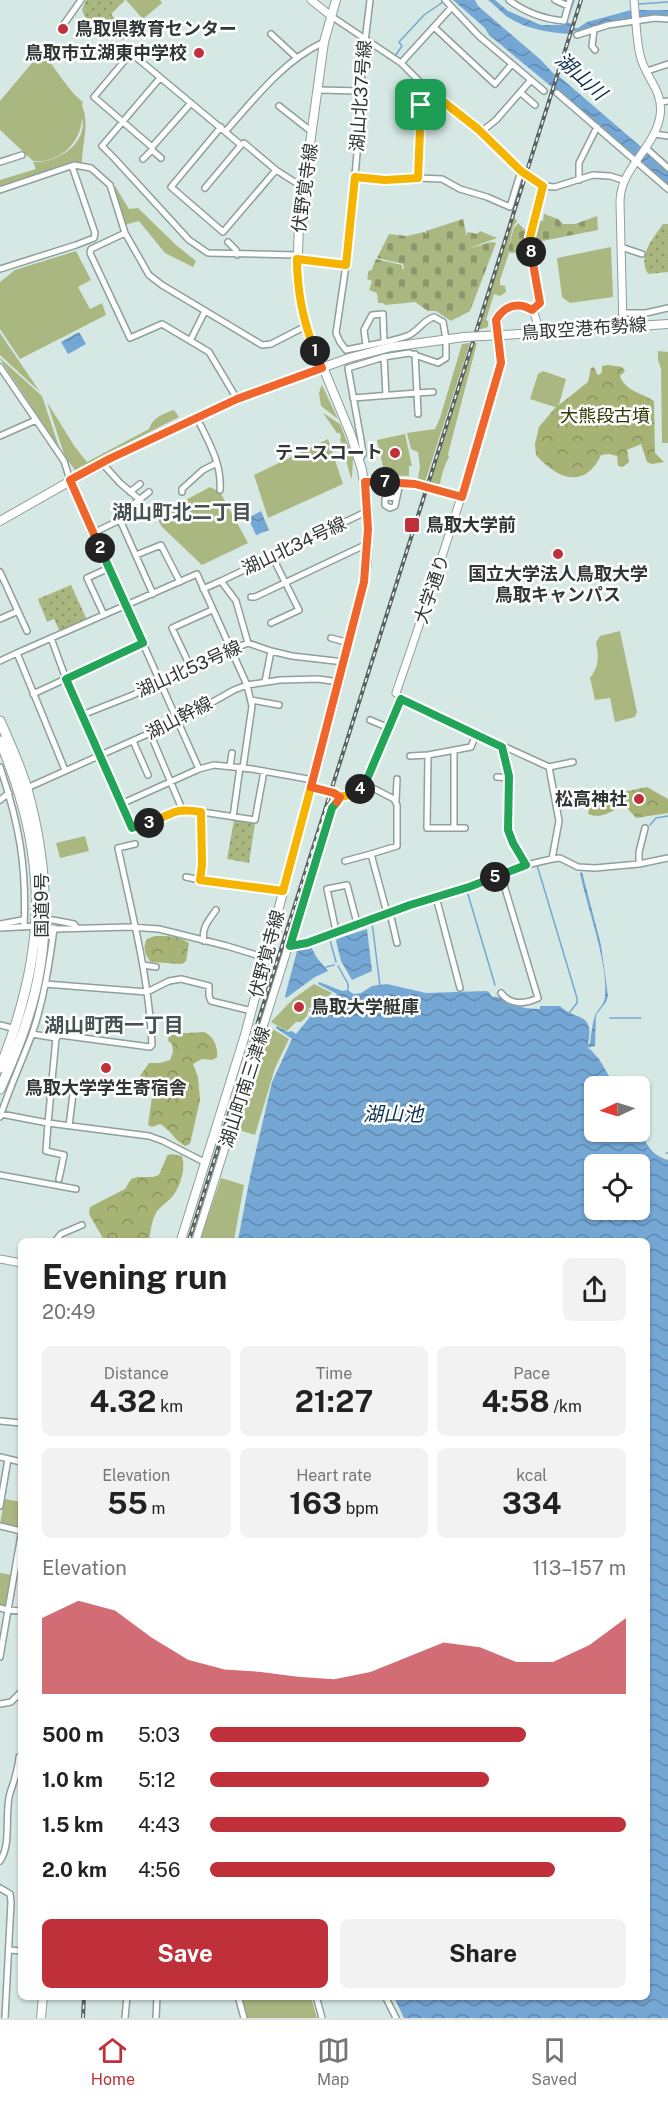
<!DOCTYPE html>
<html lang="en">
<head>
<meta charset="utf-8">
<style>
  :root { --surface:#fff; --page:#f2f2f2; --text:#222; --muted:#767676; --line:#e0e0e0; --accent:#c0303b }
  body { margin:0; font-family:"Public Sans","Noto Sans JP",sans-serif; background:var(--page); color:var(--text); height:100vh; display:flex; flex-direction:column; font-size:22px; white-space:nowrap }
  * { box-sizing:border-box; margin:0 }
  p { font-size:20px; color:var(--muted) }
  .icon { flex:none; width:33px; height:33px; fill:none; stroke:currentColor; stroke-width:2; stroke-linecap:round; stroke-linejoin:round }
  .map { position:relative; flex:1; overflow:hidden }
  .panel { position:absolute; left:18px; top:1238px; width:632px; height:762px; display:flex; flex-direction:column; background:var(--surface); border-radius:9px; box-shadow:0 2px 4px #0004 }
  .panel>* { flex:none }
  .needle { width:39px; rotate:266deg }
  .buttons { position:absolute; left:584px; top:1076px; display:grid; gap:12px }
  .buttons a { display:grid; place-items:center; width:66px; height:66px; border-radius:9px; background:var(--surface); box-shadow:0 2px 4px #0004; font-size:30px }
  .pin { position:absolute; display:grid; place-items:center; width:51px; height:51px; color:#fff; margin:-26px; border-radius:12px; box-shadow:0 3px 9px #0006 }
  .km { position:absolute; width:30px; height:30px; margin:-15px; border-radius:50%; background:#222; color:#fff; font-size:16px; line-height:30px; text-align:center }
  .round { display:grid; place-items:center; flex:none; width:63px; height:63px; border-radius:9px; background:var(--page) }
  .overview { display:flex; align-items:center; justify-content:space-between; height:102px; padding:0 24px }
  h1 { font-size:33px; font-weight:700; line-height:45px }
  .stats { display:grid; grid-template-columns:repeat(3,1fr); gap:9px; height:102px; padding:6px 24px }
  .stats div { display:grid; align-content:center; border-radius:9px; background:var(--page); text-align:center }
  .stats b { font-size:30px; font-weight:700 }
  .stats small { font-size:16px; font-weight:400 }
  .stats p { font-size:16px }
  .chart { height:168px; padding:12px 24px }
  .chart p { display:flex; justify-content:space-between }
  .chart svg { width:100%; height:108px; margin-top:6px; fill:var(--accent); opacity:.7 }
  .action { display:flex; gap:12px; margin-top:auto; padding:12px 24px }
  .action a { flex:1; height:69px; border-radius:9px; background:var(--accent); color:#fff; font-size:24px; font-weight:700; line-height:69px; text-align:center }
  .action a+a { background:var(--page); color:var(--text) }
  ul { padding:0 24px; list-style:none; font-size:20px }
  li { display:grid; grid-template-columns:96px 72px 1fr; align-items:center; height:45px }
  li i { height:15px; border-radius:8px; background:var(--accent) }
  .dock { display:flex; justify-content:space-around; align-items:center; height:84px; border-top:2px solid var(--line); background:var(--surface); font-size:16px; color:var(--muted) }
  .dock a { display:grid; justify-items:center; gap:3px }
  .dock .active { color:var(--accent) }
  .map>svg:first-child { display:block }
</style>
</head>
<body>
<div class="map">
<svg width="668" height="2018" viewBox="0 0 668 2018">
  <defs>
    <pattern id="forest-crowns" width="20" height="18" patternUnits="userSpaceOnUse" patternTransform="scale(1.5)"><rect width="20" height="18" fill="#a6b375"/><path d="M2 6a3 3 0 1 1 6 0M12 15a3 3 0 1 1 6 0" fill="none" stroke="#889261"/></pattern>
    <pattern id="cemetery-stones" width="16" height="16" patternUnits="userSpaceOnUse" patternTransform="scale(1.5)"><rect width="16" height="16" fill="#abb781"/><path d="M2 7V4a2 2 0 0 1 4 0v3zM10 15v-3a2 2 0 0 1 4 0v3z" fill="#8c966a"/></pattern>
    <pattern id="park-dots" width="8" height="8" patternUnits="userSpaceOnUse" patternTransform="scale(1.5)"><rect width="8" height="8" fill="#abb781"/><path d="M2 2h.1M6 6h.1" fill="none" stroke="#8c966a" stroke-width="1.8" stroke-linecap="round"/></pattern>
    <pattern id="water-waves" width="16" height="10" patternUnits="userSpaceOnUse" patternTransform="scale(1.5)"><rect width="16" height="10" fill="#75a7d5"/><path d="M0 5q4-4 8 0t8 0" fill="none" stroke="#6089ae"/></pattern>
  </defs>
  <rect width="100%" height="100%" fill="#d6e8e4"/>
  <path fill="#abb781" d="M126 0H160L162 3 143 19Z
    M42 51C53 65 70 93 83 102L82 106C90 123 82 144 82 162L72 163 0 186V180L36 169 33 162C56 164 88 144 82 118 81 143 59 164 33 161L0 130V101Z
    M115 186 129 209 138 208 176 245 196 261 193 267 165 253 139 221 124 225 113 187Z
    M514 217 517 221 513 227 508 250 509 253 500 280V285L505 286 506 292 500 296 494 294 486 320 488 321V327L478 330Z
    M611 247 613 297 570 303 562 297 557 258Z
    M76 251 91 280 78 287 90 309 102 303 106 315 20 359 0 329V282L15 270Z
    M0 333 40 392 0 355Z
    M470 343 425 482H424L418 478 420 467 418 452 411 449 407 433 435 429 440 418 462 344Z
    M474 343H477L448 454 449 457C444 467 442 473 440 484L429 483Z
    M658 351 668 352V443H662L661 369 658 360Z
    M0 358 42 396 59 447 0 359Z
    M543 371 566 379 558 408 530 399 538 374Z
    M322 384V385L338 419 321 406 319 393Z
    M47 402 75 447 87 462 149 429C152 418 164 413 174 410L179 417 75 470 65 457Z
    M323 413 340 424 353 457 352 478H351L340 439 341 438 340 433H337Z
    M405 434 412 466H409V476L385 475 377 440Z
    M328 439 343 484 268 518 254 475Z
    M210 487 220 492 248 543 202 565 162 527 159 522 158 515Z
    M620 631 637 712 635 717 615 722 610 698 595 700 590 678C599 666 599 657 596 643L600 636Z
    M85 836 89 851 60 858 56 843Z
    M314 984 332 993 318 1006 309 1008 307 1016 301 1022H296L287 1031 271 1022 293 999Z
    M268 1026 289 1039 275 1068 255 1135 236 1129Z
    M221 1178 244 1185 234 1240H200Z
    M5 1499 21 1502 20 1527 0 1523Z
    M0 1573 12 1575 6 1606 0 1605Z
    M240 1997H311L317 2018H246Z"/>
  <path fill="url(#forest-crowns)" d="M608 365 622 367 625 371 620 376C625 391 642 393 654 401L655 453 664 462 652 464 647 462 641 444 627 450 629 462 623 467 618 466 617 456 609 454 601 455C585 490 557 479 536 455L535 444 539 427 554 409 588 382 591 368 594 367 597 374 599 375 602 372V366Z
    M647 787 668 799V813L636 818 627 808 621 806C610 813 600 819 588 814L592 793 623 792Z
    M155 936C166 936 180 936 189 943L186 961 182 964 151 962C145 955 142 948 147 939Z
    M204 1032C214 1036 218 1047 217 1057L212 1060 202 1059 193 1064 198 1077 200 1100 190 1144 185 1146C174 1140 171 1130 160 1124L152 1127 148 1125 153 1090 139 1085 138 1079 149 1063H160L170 1060 173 1052 172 1044 168 1041 169 1034Z
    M171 1154 182 1156C186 1169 180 1187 172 1197 167 1203 160 1206 156 1213 151 1222 151 1231 149 1240H104L89 1214 90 1207 125 1189 131 1179 137 1177H153L159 1175 167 1156Z"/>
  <path fill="url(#cemetery-stones)" d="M544 214 558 219 563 224H575L597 216 598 230 532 243 535 220 543 221Z
    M463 219 466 233 465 236 468 232 477 234 480 231 497 238 467 249 491 242 496 243 470 311 451 321 436 311H428L415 302 385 305 383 303H378L377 293 369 290 372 281 367 279 369 270 371 271 376 259 402 265V269H404L403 264 377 258 389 234 407 236 424 232 427 234 426 231Z
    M518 223 530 235V252L510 253 508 250 514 227H515Z"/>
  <path fill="url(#park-dots)" d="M86 0H125L111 14 129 36 122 40 96 22H87L82 10Z
    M663 224H668V272L648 274C637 255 653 239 663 224Z
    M71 585 87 620 60 632 54 619 47 622 38 599Z
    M234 820 255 823 249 863 227 859Z"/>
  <path fill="url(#water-waves)" fill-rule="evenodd" d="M453 0H475L478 6 541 60 553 73 561 78 668 170V188L622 145 489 35 485 28Z
    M488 0H495L508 11 541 25H566L567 22 572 24 574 28H578L587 22 631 10H668V17L579 32 573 31 569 34C545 32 526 29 506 16 500 11 495 5 488 0Z
    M79 332 86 344 68 354 61 342Z
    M261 511 269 530 256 535 248 518Z
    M582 872 601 945 608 996 606 1002 596 1015 595 1046 587 1048 590 1049 599 1059 615 1086H594V1131H639V1128C646 1144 651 1155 668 1160V2018H404L394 1997 646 1996V1240H238L251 1172 272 1082 292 1039 276 1028 277 1026 288 1032 292 1031 296 1034 310 1017 309 1010 320 1006 337 994 318 984 319 982 342 991 348 990 353 994 361 993 372 986 387 984 426 993 486 991 489 992 492 997C502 995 506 1003 515 1005 523 1008 531 1009 540 1009V1006H560C575 1021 595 1011 588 1044H590C591 1035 592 1025 595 1016 597 1009 605 1005 605 996 608 961 587 908 580 873ZM594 1164H639V1209H594Z
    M367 929 372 971 352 980 341 961 336 941 337 939Z
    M311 947 317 958 328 971 315 977 286 998 285 996 297 951Z"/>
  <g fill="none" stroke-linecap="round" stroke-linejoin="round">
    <path stroke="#75a7d5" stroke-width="1.5" d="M637 2 639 4 668 2
      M567 20 574 0
      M395 56 402 46 399 42 424 15 443 2
      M650 825 656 818 668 816
      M537 865 577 998V1003L569 1013
      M485 884 495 880
      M475 888 479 887
      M467 891 495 985
      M458 894 471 889
      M372 922 380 986
      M332 936 330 940 336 962
      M338 966 348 984V990
      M326 967 334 965
      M610 1018H641
      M666 1153H668"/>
    <defs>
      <path id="minor" d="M445 0 479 36 544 91
        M509 0C526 13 543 19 564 21L568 6
        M555 0 568 6 570 0
        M331 16 401 63 426 88 478 129 505 157 536 183 543 186 555 187 593 175 610 176 623 180
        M62 27 81 0
        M434 27 495 84 512 64
        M594 29 592 46 595 50
        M271 34 297 58
        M577 35 608 25 655 18 668 19
        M401 63 451 8
        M647 71 668 64
        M160 78 102 146 114 158 189 240 208 253 297 255
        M318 90 361 91
        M521 93 535 105
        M557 93 668 189
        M661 102 668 101
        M191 103 152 147 94 97 131 53 241 145 244 143 276 170 304 188
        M279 106 312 132
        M221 127 171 187 223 232 276 170
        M226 131C254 99 284 60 324 42
        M481 132 496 120 531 80
        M655 134 668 136
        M152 147V150L161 158
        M647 149 668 168
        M143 159 152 150
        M0 162 22 155
        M355 177 385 180 418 178 419 112 426 88
        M418 178 442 179 460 189 487 197 510 207 521 171
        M579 180V163L597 127
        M205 188 241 145
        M0 190 74 165 91 168 110 185 125 233 149 275 162 285 262 345 271 344 306 326
        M125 233 91 249 90 253 130 338 162 324 209 352 237 399
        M228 242 236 250 237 255
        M621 247 642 254
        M297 259 346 265
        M0 269 76 245 94 238 95 233 72 166
        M532 310 540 303 530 237 543 186
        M622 313H646L668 308
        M190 341 205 311
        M366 345 364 330 372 315 383 314 384 341
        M384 357 386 395
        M0 367 64 461 70 480 199 769
        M353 398 417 393 415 354
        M418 414 417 393 433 392
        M197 418C208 441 222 463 220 490
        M0 436 36 420
        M359 460 363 454 361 440 348 368 384 357 409 353 438 363 446 358V339L443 322 434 317C423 320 418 332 407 336 388 343 366 345 346 350L340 342 336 333 346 265 355 176 360 119 362 67 370 0
        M102 463 120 483 139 499
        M130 492 140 484
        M182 492V489L203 470 217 463
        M395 498 388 497 385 499V505L390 508 395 506 400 483
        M135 503 149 492
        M93 533 120 520 153 594
        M136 555 161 545 180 582
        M0 572 27 631
        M221 581 368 511
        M251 597H255L367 544
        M104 615 87 578 109 568
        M0 619 18 611
        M271 623 299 610 272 556
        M51 638 66 679 132 828 182 809 255 820 264 771
        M331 638 349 643
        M248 643 271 651 265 682
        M271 651 292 656 344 662
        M0 661 17 653
        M190 666 172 628 212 610
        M33 694 143 643
        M401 699 549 767 559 821 552 859
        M251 700 279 705
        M82 715 133 695 190 666 248 643 236 601 221 581 203 589
        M370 720 389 728
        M150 733 182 809
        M133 741 148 775
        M502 747 509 776 508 830 513 843 526 865
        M454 750V828H427L428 755 471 747 476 734
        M410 756 428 755
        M230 766 232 753
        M0 767C19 823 27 867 24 927
        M549 767 573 762
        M65 770 17 653 197 574 247 685 252 706 243 768
        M497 777 509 778
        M365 784 394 799 397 805V846L371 854 387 913
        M311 787 334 793 340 797 353 794 365 784 401 699 399 696
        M27 788 150 733 202 708 234 690 247 685 280 680 318 679 339 682
        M0 800 9 793
        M396 801 397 779
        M121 804 199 769 214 765 252 769 313 780
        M201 812 202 865 200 880 283 892
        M233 817 240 767
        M454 828H465
        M345 861 371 854
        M639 864V852L645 828
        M501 875 538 998C525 1004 511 1006 501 993
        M186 877 200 880
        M436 897 460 988
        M390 913 397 943
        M53 920 74 924 77 928
        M0 924 22 920
        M0 928 37 926
        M336 931 327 889 347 885 357 923
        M204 941C201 928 209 920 216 910
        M290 946 307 943 410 905 469 887 526 865 552 859 560 858 578 867 595 868 639 864 668 858
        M143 965 156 967
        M45 984 147 992 169 981 181 979 209 986V996L211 1001 252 1011
        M0 1025 16 1029
        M32 1034C44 1000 49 965 54 929L130 927 159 929 227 946 266 958
        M55 1038 60 1035 150 1047 152 1045C149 978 132 913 118 848L135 844
        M0 1117 1 1114C10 1087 22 1061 32 1034L56 1038 48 1123 1 1114
        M69 1126 73 1094
        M0 1175 76 1189
        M59 1179 64 1155 46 1151 48 1123 149 1136 163 1141 206 1163
        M56 1240 61 1234 82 1225
        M0 1421 21 1423
        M0 1457 21 1462
        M0 1506 8 1459
        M0 1526 21 1531
        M0 1608 8 1610 21 1535
        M0 1657 8 1610 21 1611
        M0 1704 11 1702 21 1692
        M0 1861C12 1844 4 1814 10 1793 14 1781 18 1771 19 1757
        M0 1888 10 1894 11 1902 5 2018
        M10 1950 21 1951
        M238 1996 244 2018
        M316 1996 322 2018
        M385 1996 396 2018
        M125 2018 127 1996
        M156 2018 157 1996"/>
      <path id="tertiary" d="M311 0 331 16
        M623 327 620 202C620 168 654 150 660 116 664 90 645 78 640 55 636 38 636 18 634 0
        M365 482 410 483 422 486
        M432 489 463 497
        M396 693C431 592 464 491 494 389 497 379 502 368 501 358 501 338 489 323 507 308L525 306 534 313 540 332
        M44 929H54
        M196 1240 332 808 340 797
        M0 1259 21 1263"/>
      <path id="secondary" d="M503 335 668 324
        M0 521 109 459 237 399 349 358 391 347 464 337
        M181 1240 245 1035 339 682 364 582 367 562 368 511 362 470 351 435 306 326 297 284 299 224 324 42 336 0
        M41 2018 43 1996"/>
      <path id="trunk" d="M0 721C10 743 20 766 27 789 48 865 52 945 27 1020 20 1044 10 1066 0 1089
        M0 741C50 858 47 952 0 1068"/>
    </defs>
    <use href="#minor" stroke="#8e9f9c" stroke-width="8"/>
    <use href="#tertiary" stroke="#8e9f9c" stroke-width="9"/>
    <use href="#secondary" stroke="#8e9f9c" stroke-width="10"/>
    <use href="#trunk" stroke="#8e9f9c" stroke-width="11"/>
    <use href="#minor" stroke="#fff" stroke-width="5"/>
    <use href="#tertiary" stroke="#fff" stroke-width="7"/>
    <use href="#secondary" stroke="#fff" stroke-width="8"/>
    <use href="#trunk" stroke="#fff" stroke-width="9"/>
    <defs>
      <path id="rail" d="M189 1240 581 0
        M83 2018 84 1996"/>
    </defs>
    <use href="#rail" stroke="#58625f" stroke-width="4"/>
    <use href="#rail" stroke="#fff" stroke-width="1.5" stroke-dasharray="4.5" stroke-linecap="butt"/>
    <defs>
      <path id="tertiary-bridge" d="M422 486 432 489"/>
      <path id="secondary-bridge" d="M464 337 503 335"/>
    </defs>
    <use href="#tertiary-bridge" stroke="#8e9f9c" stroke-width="9" stroke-linecap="butt"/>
    <use href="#secondary-bridge" stroke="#8e9f9c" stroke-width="10" stroke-linecap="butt"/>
    <use href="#tertiary-bridge" stroke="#fff" stroke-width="7"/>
    <use href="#secondary-bridge" stroke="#fff" stroke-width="8"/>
  </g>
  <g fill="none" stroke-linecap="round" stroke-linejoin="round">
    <defs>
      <path id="split-1" d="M315 351C303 321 297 292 297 259L346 265 355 177 385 180 418 178 421 105"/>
      <path id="split-2" d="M100 548 70 480 109 459 237 399 322 368 315 351"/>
      <path id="split-3" d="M100 548 143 643 66 679 132 828 149 823"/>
      <path id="split-4" d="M149 823C173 815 171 807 201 812L202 865 200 880 283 891 311 787 334 793 340 797 353 794 360 789"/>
      <path id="split-5" d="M360 789 365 784 401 699 502 747 509 776 508 830 513 843 526 865 495 877"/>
      <path id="split-6" d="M337 802 332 808 290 946 307 943 410 905 469 887 495 877"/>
      <path id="split-7" d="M337 802 340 797 334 793 311 787 364 582 368 529 365 482H385"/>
      <path id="split-8" d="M385 482 415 484 462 497 501 363 496 320C504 306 518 301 532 310L540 303 531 252"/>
      <path id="split-9" d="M421 105 426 88 478 129 521 171 543 186 530 237 531 252"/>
    </defs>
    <use href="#split-1" stroke="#fff" stroke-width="12"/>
    <use href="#split-2" stroke="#fff" stroke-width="12"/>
    <use href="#split-3" stroke="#fff" stroke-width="12"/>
    <use href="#split-4" stroke="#fff" stroke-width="12"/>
    <use href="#split-5" stroke="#fff" stroke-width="12"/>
    <use href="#split-6" stroke="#fff" stroke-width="12"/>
    <use href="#split-7" stroke="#fff" stroke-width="12"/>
    <use href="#split-8" stroke="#fff" stroke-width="12"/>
    <use href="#split-9" stroke="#fff" stroke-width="12"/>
    <use href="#split-1" stroke="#f5b400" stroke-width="8"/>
    <use href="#split-2" stroke="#f0652b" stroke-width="8"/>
    <use href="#split-3" stroke="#22a559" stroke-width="8"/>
    <use href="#split-4" stroke="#f5b400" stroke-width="8"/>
    <use href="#split-5" stroke="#22a559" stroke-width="8"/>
    <use href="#split-6" stroke="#22a559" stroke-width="8"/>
    <use href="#split-7" stroke="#f0652b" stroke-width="8"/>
    <use href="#split-8" stroke="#f0652b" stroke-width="8"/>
    <use href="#split-9" stroke="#f5b400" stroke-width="8"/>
  </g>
  <g fill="#c0303b" stroke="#fff" stroke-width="2">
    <circle cx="63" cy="29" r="6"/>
    <circle cx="199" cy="53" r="6"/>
    <circle cx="395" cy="453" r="6"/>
    <rect x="404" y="517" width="16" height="16" rx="3"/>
    <circle cx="558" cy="554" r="6"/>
    <circle cx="639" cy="799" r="6"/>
    <circle cx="299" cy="1007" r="6"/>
    <circle cx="106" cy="1068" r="6"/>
  </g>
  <g text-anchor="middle" stroke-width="5" stroke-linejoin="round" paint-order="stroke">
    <g font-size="18" font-weight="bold" fill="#303735" stroke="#fff" text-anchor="start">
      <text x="75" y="35">鳥取県教育センター</text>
      <text x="187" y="59" text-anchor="end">鳥取市立湖東中学校</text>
      <text x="383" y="459" text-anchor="end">テニスコート</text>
      <text x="426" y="531">鳥取大学前</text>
      <text x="558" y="580" text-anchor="middle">国立大学法人鳥取大学<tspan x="558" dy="21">鳥取キャンパス</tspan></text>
      <text x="627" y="805" text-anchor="end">松高神社</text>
      <text x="311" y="1013">鳥取大学艇庫</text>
      <text x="106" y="1094" text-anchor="middle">鳥取大学学生寄宿舎</text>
    </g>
    <g font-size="18" fill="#303735" stroke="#fff">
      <text transform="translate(361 96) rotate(-86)" y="6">湖山北37号線</text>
      <text transform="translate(305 188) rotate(-82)" y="6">伏野覚寺線</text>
      <text transform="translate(584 329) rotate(-4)" y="6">鳥取空港布勢線</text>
      <text transform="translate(294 546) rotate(-25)" y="6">湖山北34号線</text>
      <text transform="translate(432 589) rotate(-71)" y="6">大学通り</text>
      <text transform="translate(189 669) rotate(-24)" y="6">湖山北53号線</text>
      <text transform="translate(179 718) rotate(-27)" y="6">湖山幹線</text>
      <text transform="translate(42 905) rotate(-90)" y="6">国道9号</text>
      <text transform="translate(267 954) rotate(-75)" y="6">伏野覚寺線</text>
      <text transform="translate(245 1087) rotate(-72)" y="6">湖山町南三津線</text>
    </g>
    <g font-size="18" fill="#2f3705" stroke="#fff">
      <text x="605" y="422">大熊段古墳</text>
    </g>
    <g font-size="20" font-style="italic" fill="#0b3250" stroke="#fff">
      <text transform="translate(581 76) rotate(42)" y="7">湖山川</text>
      <text x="393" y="1121">湖山池</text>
    </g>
    <g font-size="20" font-weight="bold" fill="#455451" stroke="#fff">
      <text x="182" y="519">湖山町北二丁目</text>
      <text x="114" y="1032">湖山町西一丁目</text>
    </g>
  </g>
</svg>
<div class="buttons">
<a><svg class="needle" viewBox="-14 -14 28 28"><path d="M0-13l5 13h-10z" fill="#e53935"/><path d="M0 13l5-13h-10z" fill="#767676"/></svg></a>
<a><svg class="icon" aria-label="locate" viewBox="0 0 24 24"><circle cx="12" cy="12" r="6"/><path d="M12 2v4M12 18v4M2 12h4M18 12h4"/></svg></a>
</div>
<div class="pin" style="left:421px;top:105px;background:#1e9e55"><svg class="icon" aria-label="arrive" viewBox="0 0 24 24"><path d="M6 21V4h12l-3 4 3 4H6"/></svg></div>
<b class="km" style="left:315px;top:351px">1</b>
<b class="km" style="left:100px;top:548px">2</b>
<b class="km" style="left:149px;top:823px">3</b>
<b class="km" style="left:360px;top:789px">4</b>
<b class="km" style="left:495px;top:877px">5</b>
<b class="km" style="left:385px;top:482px">7</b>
<b class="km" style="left:531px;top:252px">8</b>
<section class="panel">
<div class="overview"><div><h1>Evening run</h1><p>20:49</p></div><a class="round"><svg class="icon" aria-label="share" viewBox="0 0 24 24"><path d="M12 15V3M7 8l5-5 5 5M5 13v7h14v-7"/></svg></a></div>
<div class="stats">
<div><p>Distance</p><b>4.32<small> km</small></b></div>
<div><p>Time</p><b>21:27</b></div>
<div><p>Pace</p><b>4:58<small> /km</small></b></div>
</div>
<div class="stats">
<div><p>Elevation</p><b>55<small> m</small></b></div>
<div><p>Heart rate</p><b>163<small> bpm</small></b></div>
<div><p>kcal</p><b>334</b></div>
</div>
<div class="chart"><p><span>Elevation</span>113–157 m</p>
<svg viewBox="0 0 160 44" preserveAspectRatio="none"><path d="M0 44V13L10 6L20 10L30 21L40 30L50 34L60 35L70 37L80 38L90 35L100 29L110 23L120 25L130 31L140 31L150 24L160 13V44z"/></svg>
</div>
<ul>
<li><b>500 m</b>5:03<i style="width:76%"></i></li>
<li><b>1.0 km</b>5:12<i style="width:67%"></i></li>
<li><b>1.5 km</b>4:43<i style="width:100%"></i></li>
<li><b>2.0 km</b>4:56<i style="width:83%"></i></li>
</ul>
<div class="action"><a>Save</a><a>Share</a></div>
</section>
</div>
<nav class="dock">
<a class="active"><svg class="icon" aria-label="home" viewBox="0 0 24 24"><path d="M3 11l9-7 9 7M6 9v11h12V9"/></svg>Home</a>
<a><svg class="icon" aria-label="map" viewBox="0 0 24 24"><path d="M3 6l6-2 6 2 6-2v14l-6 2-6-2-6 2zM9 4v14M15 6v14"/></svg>Map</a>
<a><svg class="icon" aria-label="saved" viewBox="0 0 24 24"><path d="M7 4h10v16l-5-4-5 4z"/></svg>Saved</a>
</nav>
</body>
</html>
